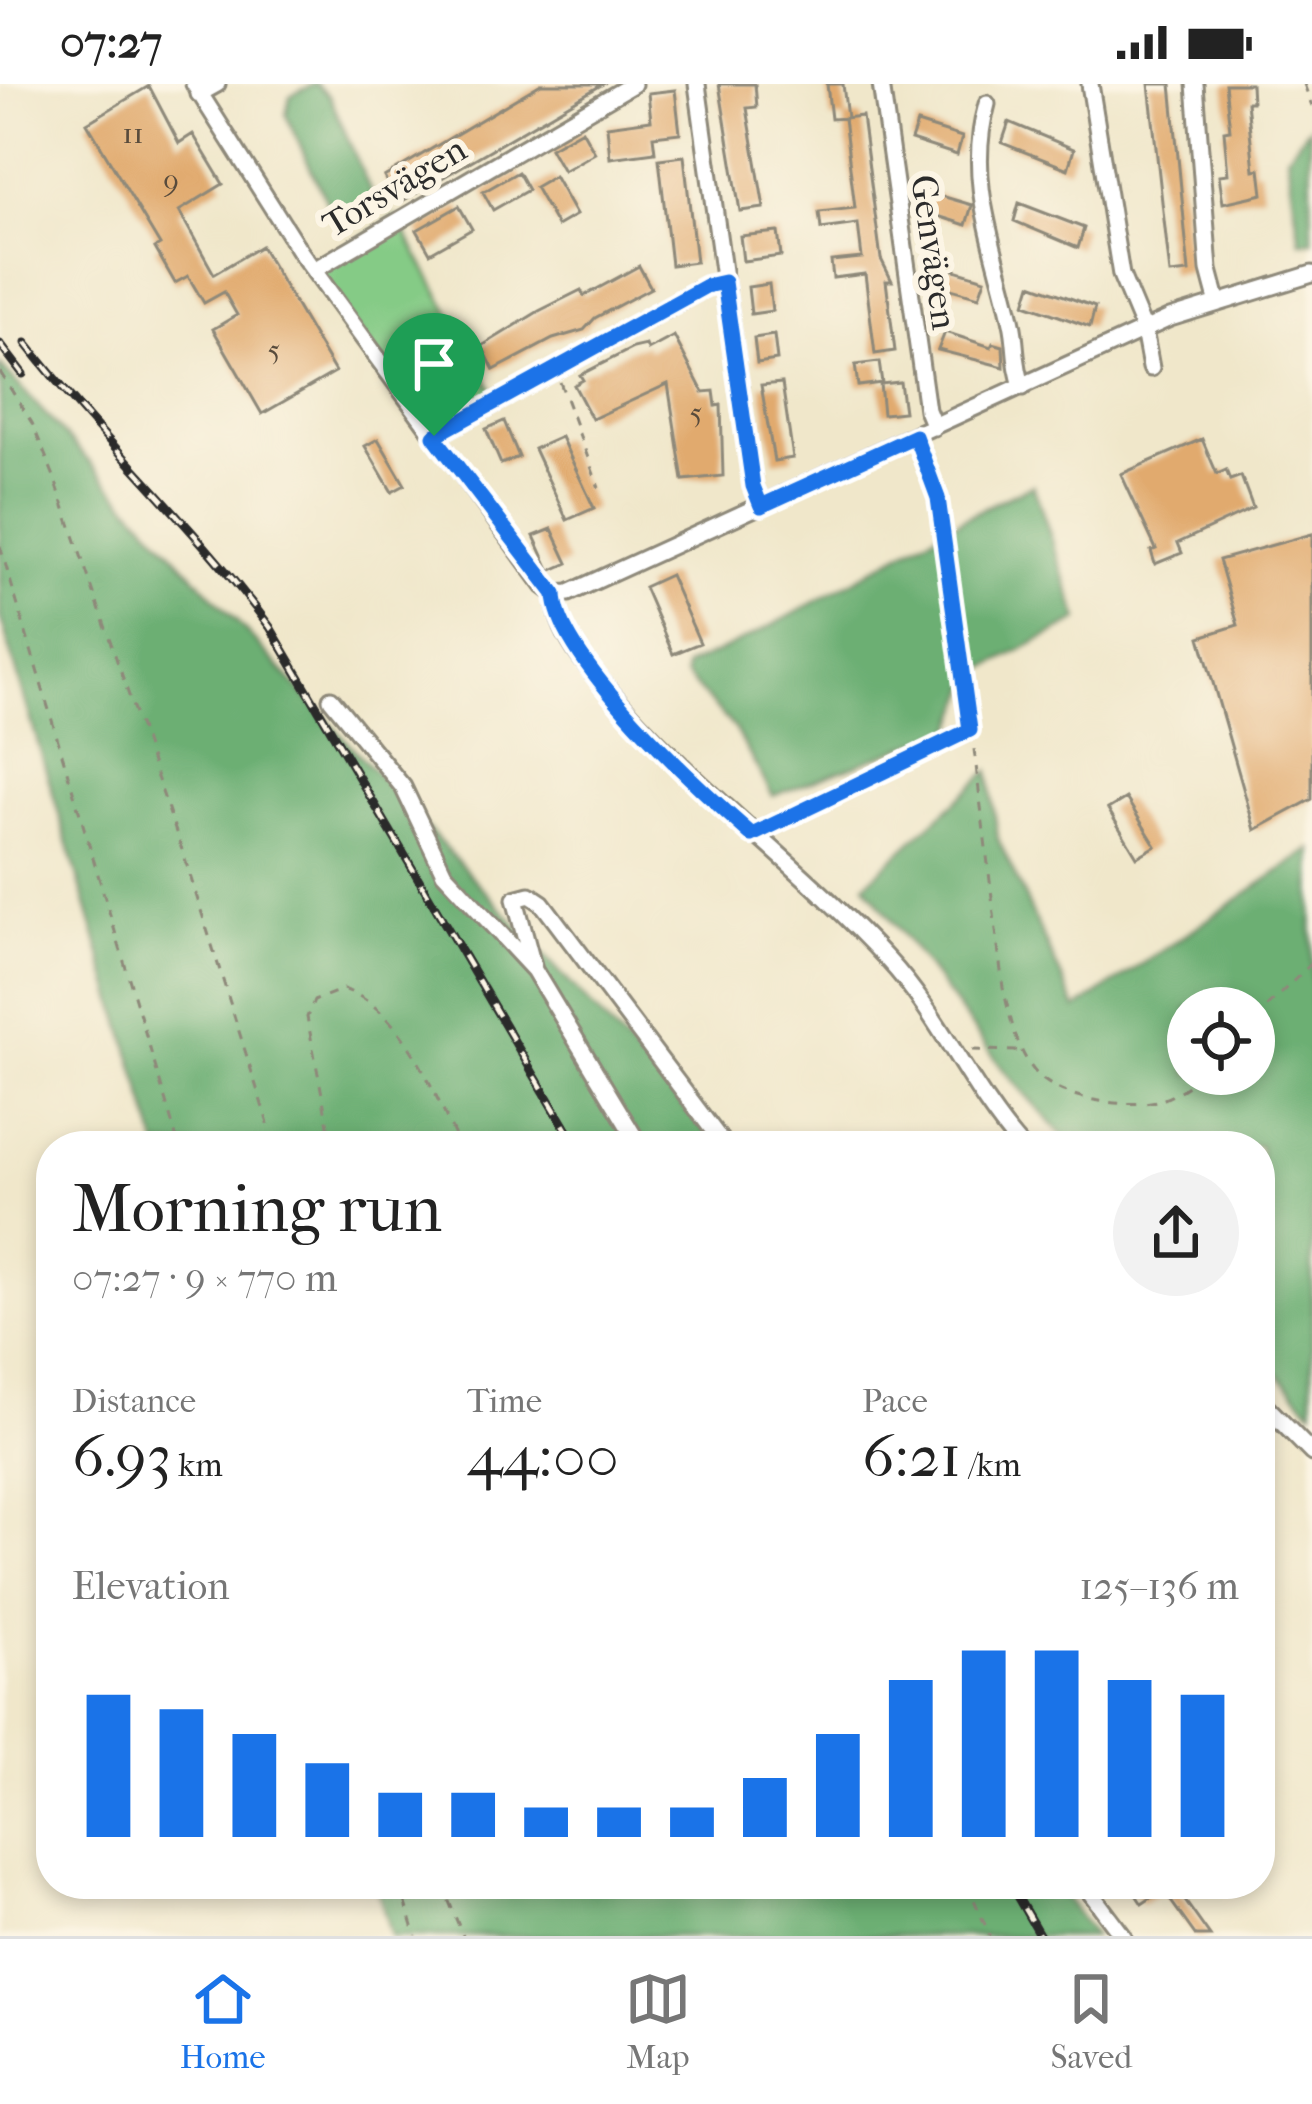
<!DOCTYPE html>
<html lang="en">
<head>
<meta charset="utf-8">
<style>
  :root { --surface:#fff; --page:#f2f2f2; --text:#222; --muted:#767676; --line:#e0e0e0; --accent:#1a73e8 }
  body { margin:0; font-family:"IM FELL French Canon",serif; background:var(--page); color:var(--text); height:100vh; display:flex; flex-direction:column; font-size:45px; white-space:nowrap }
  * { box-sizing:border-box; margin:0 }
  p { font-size:39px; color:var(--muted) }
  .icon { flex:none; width:66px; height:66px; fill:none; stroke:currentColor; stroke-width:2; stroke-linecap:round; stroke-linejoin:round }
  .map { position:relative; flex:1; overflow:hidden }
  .side { position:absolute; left:36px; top:1047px; width:1239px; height:768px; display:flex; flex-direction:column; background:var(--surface); border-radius:48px; box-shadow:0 6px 18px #0003 }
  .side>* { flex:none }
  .tools { position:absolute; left:1167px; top:903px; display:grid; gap:24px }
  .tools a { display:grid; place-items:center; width:108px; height:108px; border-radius:50%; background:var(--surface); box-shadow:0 6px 18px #0003; font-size:60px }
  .pin { position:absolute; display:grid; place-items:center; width:102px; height:102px; color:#fff; margin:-123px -51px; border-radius:50% 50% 50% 0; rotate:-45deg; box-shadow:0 0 12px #0007 }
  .pin .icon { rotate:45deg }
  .round { display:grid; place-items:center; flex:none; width:126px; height:126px; border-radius:63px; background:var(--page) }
  .headline { display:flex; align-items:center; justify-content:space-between; height:204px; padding:0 36px }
  h1 { font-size:66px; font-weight:600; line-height:90px }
  .metrics { display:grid; grid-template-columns:repeat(3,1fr); gap:18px; height:204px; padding:12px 36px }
  .metrics div { display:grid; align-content:center }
  .metrics b { font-size:60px; font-weight:600 }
  .metrics small { font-size:33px; font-weight:400 }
  .metrics p { font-size:33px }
  .chart { height:336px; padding:24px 36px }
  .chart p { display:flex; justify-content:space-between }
  .chart svg { width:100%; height:216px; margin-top:12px; stroke:var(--accent); stroke-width:6 }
  .status { display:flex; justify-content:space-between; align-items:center; height:84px; padding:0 60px; background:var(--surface); direction:ltr }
  .status svg { height:33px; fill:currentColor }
  .tabs { display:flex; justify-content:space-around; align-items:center; height:168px; border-top:3px solid var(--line); background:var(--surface); font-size:33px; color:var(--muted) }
  .tabs a { display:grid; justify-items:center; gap:6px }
  .tabs .on { color:var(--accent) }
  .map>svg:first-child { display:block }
</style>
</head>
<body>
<div class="status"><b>07:27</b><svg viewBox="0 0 49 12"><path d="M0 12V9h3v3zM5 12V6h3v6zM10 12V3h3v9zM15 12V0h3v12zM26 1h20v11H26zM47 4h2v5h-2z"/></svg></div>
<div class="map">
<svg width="1312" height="1852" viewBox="0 0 1312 1852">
  <rect width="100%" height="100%" fill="#fcf5e5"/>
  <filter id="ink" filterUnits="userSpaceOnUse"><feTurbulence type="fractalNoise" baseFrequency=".00833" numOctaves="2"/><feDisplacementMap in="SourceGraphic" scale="24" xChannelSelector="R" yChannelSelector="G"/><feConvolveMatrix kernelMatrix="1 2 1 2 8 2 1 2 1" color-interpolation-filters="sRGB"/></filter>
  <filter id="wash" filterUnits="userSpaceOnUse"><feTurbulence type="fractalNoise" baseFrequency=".004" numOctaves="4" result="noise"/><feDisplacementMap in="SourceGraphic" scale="48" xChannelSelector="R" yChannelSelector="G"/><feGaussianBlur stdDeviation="2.7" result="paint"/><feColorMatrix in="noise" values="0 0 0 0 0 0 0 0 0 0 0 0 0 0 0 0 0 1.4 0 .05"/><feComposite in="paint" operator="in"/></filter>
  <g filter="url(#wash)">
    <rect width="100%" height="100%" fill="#f0e7ca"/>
    <path fill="#85cb86" stroke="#587b58" stroke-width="3" d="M396 132 496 312 436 350 311 188Z"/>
    <path fill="#6caf73" stroke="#4c6d4f" stroke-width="3" fill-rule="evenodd" d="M315 0 330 13 373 113 335 136 286 31 290 12Z
      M1309 43 1312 157H1300L1287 71Z
      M0 281 720 1062H158L0 532Z
      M1033 401 1079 536 974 590 954 644 773 712 734 644 685 591 686 582C807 533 913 453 1033 401Z
      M989 687 998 755 1076 925 1312 765V1327L1260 1270V1062H1072L1006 989 865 800ZM1188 924H1254V990H1188Z
      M376 1800H1055L1094 1852H391Z"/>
    <g id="blocks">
      <path fill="#e1aa6e" d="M541 0H603L399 119 384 93Z
        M719 0H755L757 23 747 24 764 124 740 127Z
        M827 0H843L847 34 831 35Z
        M1149 0H1171L1189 188 1170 190Z
        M1225 0H1251L1252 18H1247L1254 86 1260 85 1263 110 1223 119 1219 91 1228 90 1224 47 1230 46Z
        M149 2 179 59 193 50 223 100 179 127 214 190 261 162 335 288 262 330 213 245 237 231 224 208 204 219 188 192 175 199 155 164 160 161 87 39Z
        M675 6 680 49 653 52 655 68 610 74 607 42 651 36 648 9Z
        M862 32 881 175 892 197H886L895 267 875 270 865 190 833 194 831 177 862 174 858 140 821 145 819 128 855 124 844 34Z
        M1009 38 1074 65 1068 85 1002 59Z
        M917 39 962 53 957 71 911 56Z
        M582 46 595 69 563 87 550 64Z
        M684 72 696 178 671 181 659 75Z
        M518 88 528 106 493 126 483 108Z
        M554 92 576 131 557 142 535 103Z
        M928 108 972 121 966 141 922 127Z
        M1019 119 1084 144 1078 164 1014 137Z
        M459 122 472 145 430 169 417 146Z
        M778 148 781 172 743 177 740 152Z
        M938 181 985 195 979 213 933 200Z
        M639 182 651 204 595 234 584 246 553 255 494 286 482 262 539 227 581 206 584 212Z
        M769 200 772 227 751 230 748 203Z
        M1031 200 1095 223 1090 243 1025 220Z
        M945 248 991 263 993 259 1003 262 1004 283 938 266Z
        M774 251 777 276 757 279 754 254Z
        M674 252 703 308 714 307 716 322 721 321 723 392 683 396 668 300 592 335 574 301 583 296 580 291 633 264 646 261 648 266Z
        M879 278 882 299 858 302 855 281Z
        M900 298 904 328 883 330 880 300Z
        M782 299 793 374 774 377 761 301Z
        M504 337 519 373 501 380 486 345Z
        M561 353 594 424 567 436 534 365Z
        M378 355 405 401 392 408 365 362Z
        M1202 355 1217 390 1226 386 1230 396 1241 392 1253 424 1178 459 1182 469 1155 480 1151 467 1156 465 1121 390Z
        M552 445 568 479 550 487 534 452Z
        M1312 450V715L1255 746 1200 553 1238 541 1219 476Z
        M670 491 700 559 673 570 644 503Z
        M1126 714 1156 762 1137 773 1108 725Z
        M1129 1800H1173L1210 1852H1196L1163 1806 1142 1820Z"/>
    </g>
  </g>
  <g filter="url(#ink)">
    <use href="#blocks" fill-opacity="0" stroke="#8e897a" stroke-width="3"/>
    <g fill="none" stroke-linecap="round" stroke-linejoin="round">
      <defs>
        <path id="minor" d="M194 0 301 169 544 502 555 510C556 554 597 593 625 624 707 714 806 787 888 876 940 932 970 1005 1020 1062
          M697 0 753 402 761 422
          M881 0 927 326 934 343
          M1090 0 1121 191 1144 246 1151 284
          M1195 0 1209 186 1217 216
          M199 10 217 0
          M987 20C965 97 996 165 1012 239 1017 260 1014 282 1023 303
          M314 186 633 0
          M435 352 706 202 724 198
          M555 510 569 509 1170 234 1312 190
          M331 615 403 703 444 789 534 886
          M640 1062 534 886 515 815 530 811 542 819 725 1062
          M1260 1316 1312 1369
          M1084 1800 1123 1852"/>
      </defs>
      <use href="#minor" stroke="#8e897a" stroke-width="21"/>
      <path stroke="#8e897a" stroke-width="3" stroke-dasharray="9 9" stroke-linecap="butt" d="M1304 0 1312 22
        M0 288 32 339 53 390 183 769 275 1062
        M560 298 599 404
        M920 365 938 414 953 492 1003 904C1010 932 1017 970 1038 991 1064 1017 1131 1026 1164 1015 1179 1009 1192 999 1205 990
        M0 462 179 1062
        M770 742 970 646
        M1254 935 1312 879
        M972 966 1022 967
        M332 1062 307 933 314 917 343 905C406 927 432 1007 460 1062
        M400 1800 416 1852
        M442 1800 463 1852
        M967 1800 990 1852"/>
      <use href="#minor" stroke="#fff" stroke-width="15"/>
      <defs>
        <path id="rail" d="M26 259C103 358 196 443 270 543L576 1062
          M0 260 23 290
          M1010 1800 1040 1852"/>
      </defs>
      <use href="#rail" stroke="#2b2b2b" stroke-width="9"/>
      <use href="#rail" stroke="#fcf5e5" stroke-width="4.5" stroke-dasharray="14" stroke-linecap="butt"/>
    </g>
  </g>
  <g fill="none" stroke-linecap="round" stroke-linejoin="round" filter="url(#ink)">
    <defs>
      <path id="route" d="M724 198 753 402 761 422 915 352 938 414 970 646 752 751C702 707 556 574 555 510L434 352 706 202Z"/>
    </defs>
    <use href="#route" stroke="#fff" stroke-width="24"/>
    <use href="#route" stroke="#1a73e8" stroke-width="15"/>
  </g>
  <g text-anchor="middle" stroke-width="12" stroke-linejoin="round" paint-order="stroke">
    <g font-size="30" fill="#584b3c">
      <text x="133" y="59">11</text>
      <text x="171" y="107">9</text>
      <text x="274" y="276">5</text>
      <text x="696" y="339">5</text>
    </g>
    <g font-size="36" fill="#2b2b2b" stroke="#fcf5e5">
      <text transform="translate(394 102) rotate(-31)" y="13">Torsvägen</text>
      <text transform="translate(935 168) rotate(82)" y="13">Genvägen</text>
    </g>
  </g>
</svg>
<div class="tools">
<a><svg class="icon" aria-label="locate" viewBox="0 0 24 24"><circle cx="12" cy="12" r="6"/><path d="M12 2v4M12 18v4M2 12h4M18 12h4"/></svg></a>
</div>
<div class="pin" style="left:434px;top:352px;background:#1e9e55"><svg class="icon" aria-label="arrive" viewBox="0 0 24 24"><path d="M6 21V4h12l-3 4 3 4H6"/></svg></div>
<section class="side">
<div class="headline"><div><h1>Morning run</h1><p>07:27 · 9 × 770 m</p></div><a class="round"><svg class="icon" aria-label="share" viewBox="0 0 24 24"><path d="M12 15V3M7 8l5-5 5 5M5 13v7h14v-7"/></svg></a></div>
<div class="metrics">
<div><p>Distance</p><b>6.93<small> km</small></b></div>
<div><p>Time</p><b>44:00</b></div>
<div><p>Pace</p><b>6:21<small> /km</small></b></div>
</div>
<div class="chart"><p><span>Elevation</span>125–136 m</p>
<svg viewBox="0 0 160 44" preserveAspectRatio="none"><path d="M5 44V15M15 44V18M25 44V23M35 44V29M45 44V35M55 44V35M65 44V38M75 44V38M85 44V38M95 44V32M105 44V23M115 44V12M125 44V6M135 44V6M145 44V12M155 44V15"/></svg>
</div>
</section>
</div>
<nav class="tabs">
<a class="on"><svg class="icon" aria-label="home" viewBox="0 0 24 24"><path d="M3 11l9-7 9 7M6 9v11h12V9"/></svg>Home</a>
<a><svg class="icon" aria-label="map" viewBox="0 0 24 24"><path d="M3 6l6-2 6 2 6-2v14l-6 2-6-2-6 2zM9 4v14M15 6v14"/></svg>Map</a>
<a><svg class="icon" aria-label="saved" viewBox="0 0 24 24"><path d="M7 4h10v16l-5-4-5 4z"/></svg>Saved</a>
</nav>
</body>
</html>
